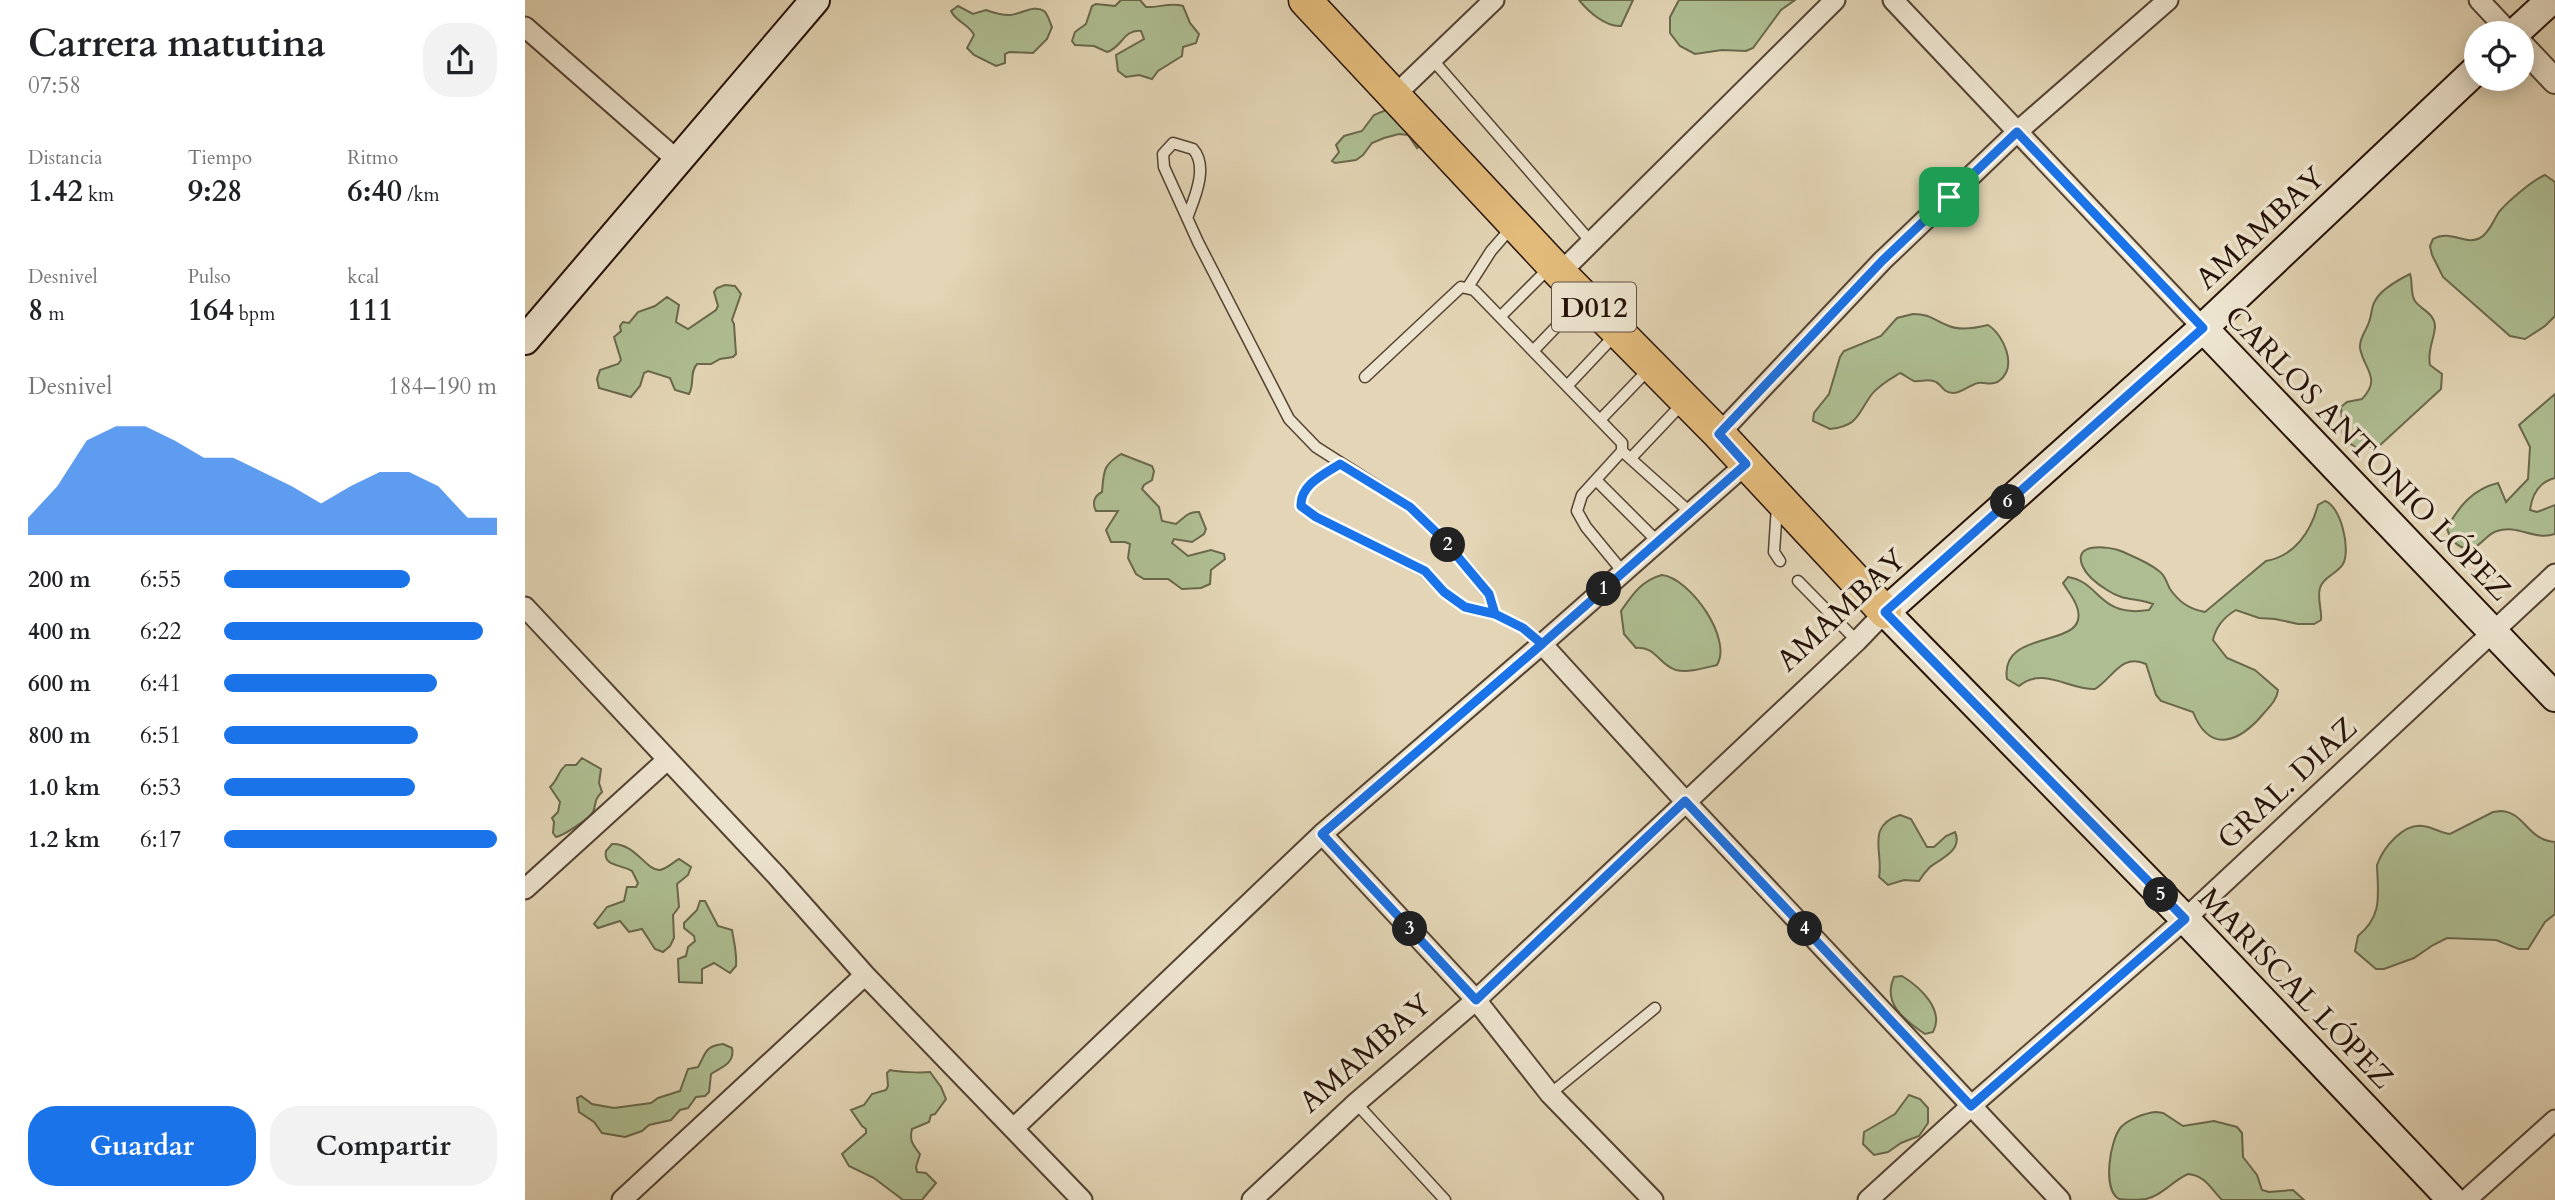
<!DOCTYPE html>
<html lang="es">
<head>
<meta charset="utf-8">
<style>
  :root { --surface:#fff; --page:#f2f2f2; --text:#202124; --muted:#757577; --accent:#1a73e8 }
  body { margin:0; font-family:Cardo,serif; background:var(--page); color:var(--text); height:100vh; display:flex; flex-direction:column; font-size:26px; white-space:nowrap }
  * { box-sizing:border-box; margin:0 }
  p { font-size:23px; color:var(--muted) }
  .icon { flex:none; width:38px; height:38px; fill:none; stroke:currentColor; stroke-width:2; stroke-linecap:round; stroke-linejoin:round }
  .map { position:relative; flex:1; overflow:hidden }
  .side { display:flex; flex-direction:column; background:var(--surface); width:525px }
  .side>* { flex:none }
  .controls { position:absolute; left:1939px; top:21px; display:grid; gap:14px }
  .controls a { display:grid; place-items:center; width:70px; height:70px; border-radius:50%; background:var(--surface); box-shadow:0 4px 18px #0003; font-size:35px }
  .pin { position:absolute; display:grid; place-items:center; width:60px; height:60px; color:#fff; margin:-30px; border-radius:14px; box-shadow:0 4px 10px #0006 }
  .km { position:absolute; width:35px; height:35px; margin:-18px; border-radius:50%; background:#222; color:#fff; font-size:19px; line-height:35px; text-align:center }
  .round { display:grid; place-items:center; flex:none; width:74px; height:74px; border-radius:28px; background:var(--page) }
  .overview { display:flex; align-items:center; justify-content:space-between; height:119px; padding:0 28px }
  h1 { font-size:38px; font-weight:700; line-height:52px }
  .figures { display:grid; grid-template-columns:repeat(3,1fr); gap:10px; height:119px; padding:7px 28px }
  .figures div { display:grid; align-content:center }
  .figures b { font-size:30px; font-weight:700 }
  .figures small { font-size:19px; font-weight:400 }
  .figures p { font-size:19px }
  .chart { height:196px; padding:14px 28px }
  .chart p { display:flex; justify-content:space-between }
  .chart svg { width:100%; height:126px; margin-top:7px; fill:var(--accent); opacity:.7 }
  .button { display:flex; gap:14px; margin-top:auto; padding:14px 28px }
  .button a { flex:1; height:80px; border-radius:28px; background:var(--accent); color:#fff; font-size:28px; font-weight:700; line-height:80px; text-align:center }
  .button a+a { background:var(--page); color:var(--text) }
  ul { padding:0 28px; list-style:none; font-size:23px }
  li { display:grid; grid-template-columns:112px 84px 1fr; align-items:center; height:52px }
  li i { height:18px; border-radius:9px; background:var(--accent) }
  main { display:flex; flex:1; min-height:0 }
  .map>svg:first-child { display:block }
</style>
</head>
<body>
<main>
<section class="side">
<div class="overview"><div><h1>Carrera matutina</h1><p>07:58</p></div><a class="round"><svg class="icon" aria-label="share" viewBox="0 0 24 24"><path d="M12 15V3M7 8l5-5 5 5M5 13v7h14v-7"/></svg></a></div>
<div class="figures">
<div><p>Distancia</p><b>1.42<small> km</small></b></div>
<div><p>Tiempo</p><b>9:28</b></div>
<div><p>Ritmo</p><b>6:40<small> /km</small></b></div>
</div>
<div class="figures">
<div><p>Desnivel</p><b>8<small> m</small></b></div>
<div><p>Pulso</p><b>164<small> bpm</small></b></div>
<div><p>kcal</p><b>111</b></div>
</div>
<div class="chart"><p><span>Desnivel</span>184–190 m</p>
<svg viewBox="0 0 160 44" preserveAspectRatio="none"><path d="M0 44V38L10 27L20 11L30 6L40 6L50 11L60 17L70 17L80 22L90 27L100 33L110 27L120 22L130 22L140 27L150 38L160 38V44z"/></svg>
</div>
<ul>
<li><b>200 m</b>6:55<i style="width:68%"></i></li>
<li><b>400 m</b>6:22<i style="width:95%"></i></li>
<li><b>600 m</b>6:41<i style="width:78%"></i></li>
<li><b>800 m</b>6:51<i style="width:71%"></i></li>
<li><b>1.0 km</b>6:53<i style="width:70%"></i></li>
<li><b>1.2 km</b>6:17<i style="width:100%"></i></li>
</ul>
<div class="button"><a>Guardar</a><a>Compartir</a></div>
</section>
<div class="map">
<svg width="2030" height="1200" viewBox="0 0 2030 1200">
  <rect width="100%" height="100%" fill="#e3d5b5"/>
  <filter id="stains"><feTurbulence type="fractalNoise" baseFrequency=".00286" numOctaves="4"/><feColorMatrix values="0 0 0 0 .2 0 0 0 0 .09 0 0 0 0 .02 0 0 0 .5 -.17"/></filter>
  <radialGradient id="worn" r=".72"><stop offset=".6" stop-color="#630" stop-opacity="0"/><stop offset="1" stop-color="#630" stop-opacity=".3"/></radialGradient>
  <path fill="#aebe92" stroke="#6a684c" stroke-width="2" d="M596 0H615L621 7C633 8 646 2 658 6L665 23 674 34 671 43 658 47 657 56 633 71 627 79 614 75 601 77 593 71 591 55 619 39 616 31C598 29 597 48 582 52L569 46 550 45 547 41 550 32 561 24 567 6 571 4 590 6Z
    M1054 0H1108L1096 26C1080 27 1063 11 1054 0Z
    M1154 0H1270L1256 10 1228 48 1221 51 1197 50 1170 54 1155 46 1145 33V17Z
    M433 6 448 14 461 10C469 13 476 15 484 15 494 15 510 4 519 11 523 14 525 23 527 27L522 39 508 53 484 52 480 54V63L471 66 449 55 442 48 449 35C444 24 431 22 426 11Z
    M861 110 875 115 895 146 892 148 883 135 874 134 859 138 847 143 838 155 831 160 810 163 807 161 814 152 811 145 819 136 837 131 849 115Z
    M2020 175 2030 182V316L2020 326 2000 339 1985 336 1918 277 1907 255 1905 246 1908 239C1926 229 1940 246 1955 238 1964 233 1968 221 1974 212 1983 201 2008 180 2020 175Z
    M1885 274C1888 283 1885 294 1890 301 1896 310 1910 313 1910 327 1909 340 1902 351 1905 365L1917 374 1916 389 1853 447H1830L1818 438 1816 407 1822 402 1837 399C1857 378 1839 370 1835 348 1834 339 1841 331 1844 322 1847 315 1846 307 1850 301 1856 289 1873 280 1885 274Z
    M200 285 210 286 216 294 207 320 209 324 211 354 208 357 195 359 186 364H172C164 373 170 384 164 394L150 390 145 378 123 371 119 373 115 386 106 397 74 388 72 379 75 370 93 364 96 360 89 337 96 331 95 326 98 322 104 323 113 312 130 306 142 297 154 305 151 322 163 329 191 310 193 306 189 292 192 288Z
    M1388 314C1406 314 1408 320 1424 326 1436 331 1451 328 1463 325 1479 335 1493 367 1474 381 1467 386 1461 382 1453 383 1444 385 1437 393 1428 393 1418 393 1417 385 1411 382 1404 378 1396 382 1389 381 1384 379 1380 375 1375 373 1365 379 1354 385 1347 394 1332 414 1334 426 1305 429L1288 421 1289 413 1304 394 1315 357 1319 351 1356 336 1372 318Z
    M2030 394V478C2014 482 2007 494 2005 510L2012 512 2030 505V534C2009 541 1993 524 1972 531 1960 534 1954 552 1939 548 1930 545 1924 537 1922 528 1934 506 1948 489 1973 483L1981 502 2003 479 2005 447 1994 425Z
    M596 454 627 466 629 471 627 480 619 485 617 489 634 507 637 521 651 524C659 518 663 511 674 512L681 529 679 534 667 542 649 539 647 543 663 556 686 550 699 554 700 559 686 570 685 584 676 588 657 589 643 579H619L611 574 603 558 605 544 600 542H586L581 530 593 511H571C567 503 569 496 577 492 579 472 577 466 596 454Z
    M1800 501C1816 506 1826 550 1818 564 1812 574 1798 577 1795 588 1792 599 1797 609 1796 620L1789 624H1773L1750 619 1734 618 1711 610C1699 617 1691 626 1688 640L1702 658 1730 670 1753 690C1752 700 1745 706 1739 713 1715 742 1685 755 1668 712L1636 701 1631 695 1621 664C1596 653 1588 678 1570 689 1544 690 1518 666 1494 686L1482 679C1474 626 1567 651 1552 607 1549 598 1542 590 1538 583L1543 577C1576 582 1573 618 1624 610L1628 604C1611 597 1600 602 1582 590 1574 585 1562 576 1558 567 1546 542 1583 546 1596 551 1609 557 1623 562 1634 571 1641 576 1641 582 1645 589 1654 602 1664 609 1680 612L1741 561C1770 556 1786 531 1793 505Z
    M1137 575C1165 578 1208 639 1192 665 1179 668 1164 673 1151 670 1134 665 1131 646 1111 648L1099 634 1096 611C1107 595 1117 580 1137 575Z
    M57 758 76 769 74 783 77 792C68 801 72 803 68 812 65 818 38 836 31 837L28 833 29 822 27 818 33 812 35 802 25 787C33 780 33 771 41 765H51Z
    M1976 811C2000 812 2002 840 2030 842V914L2020 922 2003 949H1994L1971 940 1922 938 1908 945 1889 958 1859 969H1851L1830 951 1833 936C1858 915 1853 896 1852 865 1858 848 1878 823 1898 826 1908 827 1915 833 1925 834L1968 812Z
    M1375 815 1386 819 1402 847H1409L1421 836 1430 832C1438 850 1417 858 1405 867 1401 871 1397 876 1394 881L1379 880 1363 885 1354 877C1359 853 1340 826 1375 815Z
    M87 844C110 843 121 870 134 870 141 870 148 862 154 859L166 867 163 875 152 884 154 907 148 915 149 938 145 946 138 952 130 949 117 929 104 932 95 921 73 928 69 924 82 907 99 901 102 887H111L113 883 107 871C96 864 78 867 81 851Z
    M175 901H180L193 926 207 930C209 943 212 952 211 966L205 973 189 963 177 969V983L154 982 153 959 161 956 163 947 170 941 169 936 159 928V923L172 910Z
    M1377 976C1395 987 1420 1010 1408 1032L1400 1034C1379 1020 1357 1003 1369 977Z
    M198 1044 207 1048C210 1064 196 1067 186 1074L184 1092 180 1096 171 1097 163 1108 155 1110 146 1120 124 1125 117 1131 100 1137 77 1133 69 1122 54 1112 52 1098 56 1096 67 1104 89 1108 126 1103 133 1098 155 1091 163 1069 173 1067C181 1054 179 1046 198 1044Z
    M365 1070C374 1072 395 1073 405 1072L416 1087 421 1099 410 1114 406 1115 404 1122 387 1129C384 1141 388 1145 395 1154L391 1167 392 1172 401 1173 411 1183 397 1200H378L349 1178 324 1166 317 1154 341 1133V1129L337 1126 326 1110 339 1105 347 1094 361 1090 363 1086 362 1073Z
    M1384 1095 1395 1099 1403 1108V1123L1394 1136 1376 1143 1363 1152 1349 1155 1338 1144 1339 1132 1370 1114Z
    M1631 1112 1638 1113 1658 1126 1689 1121 1712 1127 1717 1133 1718 1157 1732 1175 1737 1190 1744 1192 1768 1190 1779 1200H1697C1685 1188 1681 1176 1663 1174 1647 1181 1638 1195 1621 1199 1615 1200 1600 1200 1594 1199 1577 1189 1585 1140 1596 1127 1604 1119 1620 1113 1631 1112Z"/>
  <g fill="none" stroke-linecap="round" stroke-linejoin="round">
    <defs>
      <path id="service" d="M907 59 1066 242
        M662 218C669 199 684 167 668 149L648 143 638 154 639 167 673 242 764 419 791 447 885 507 917 538 952 579 964 595 970 614
        M943 287 966 251 986 228
        M975 317 1024 268
        M1008 351 1056 301
        M840 377 936 287 949 290 1097 443V451L1057 495 1052 511 1061 527 1098 572
        M1042 386 1090 335
        M1075 420 1124 369
        M1097 451 1166 513
        M1106 458 1158 403
        M815 464C799 474 775 485 776 506L791 517 899 571 919 592 940 607 970 614 998 628 1017 644
        M1071 480 1133 542
        M1252 506 1249 552 1255 561
        M1273 581 1332 641
        M1025 1094 1130 1008
        M831 1103 920 1200"/>
      <path id="minor" d="M1368 0 1678 328
        M1954 0 1985 33
        M0 27 152 160
        M868 97 969 0
        M1035 273 1310 0
        M1194 434 1357 261 1492 132 1643 0
        M0 607 251 875 340 975 557 1200
        M1017 644 1160 801 1535 1200
        M797 834 951 1000 1025 1094 1128 1200
        M0 889 142 760
        M489 1128 797 834 1017 644 1221 464
        M97 1200 340 975
        M727 1200 831 1103 951 1000 1332 641 1360 612
        M1343 1200 1446 1106 1660 919 2030 574
        M1941 1200 2030 1120"/>
      <path id="tertiary" d="M1997 46 2030 81"/>
      <path id="secondary" d="M1990 33 2026 0
        M1678 328 2030 697
        M0 340 290 0
        M1927 1200 1660 919 1360 612 1678 328 1951 70"/>
      <path id="primary" d="M780 0 1035 273 1194 434 1360 612"/>
    </defs>
    <use href="#service" stroke="#544232" stroke-width="13"/>
    <use href="#minor" stroke="#544232" stroke-width="23"/>
    <use href="#tertiary" stroke="#544232" stroke-width="28"/>
    <use href="#secondary" stroke="#251107" stroke-width="32"/>
    <use href="#primary" stroke="#251107" stroke-width="35"/>
    <use href="#service" stroke="#ede4cf" stroke-width="10"/>
    <use href="#minor" stroke="#ede4cf" stroke-width="19"/>
    <use href="#tertiary" stroke="#ede4cf" stroke-width="24"/>
    <use href="#secondary" stroke="#ede4cf" stroke-width="28"/>
    <use href="#primary" stroke="#e2ba7a" stroke-width="32"/>
  </g>
  <g fill="none" stroke-linecap="round" stroke-linejoin="round">
    <defs>
      <path id="route" d="M1424 197 1357 261 1194 434 1221 464 1017 644 998 628 970 614 940 607 919 592 900 571 791 517 776 506C775 485 799 474 815 464L885 507 917 538 964 594 970 614 998 628 1017 644 797 834 951 1000 1160 801 1446 1106 1660 919 1360 612 1678 328 1492 132 1424 197"/>
    </defs>
    <use href="#route" stroke="#fff" stroke-width="14"/>
    <use href="#route" stroke="#1a73e8" stroke-width="9"/>
  </g>
  <g text-anchor="middle" stroke-width="7" stroke-linejoin="round" paint-order="stroke">
    <rect fill="#ede4cf" stroke="#615043" stroke-width="2" x="1027" y="282.5" width="84" height="49" rx="5"/>
    <g font-size="28" font-weight="bold" fill="#251107">
      <text x="1069" y="317">D012</text>
    </g>
    <g font-size="30" fill="#251107" stroke="#ede4cf">
      <text transform="translate(1735 228) rotate(-43)" y="10">AMAMBAY</text>
      <text transform="translate(1843 453) rotate(46)" y="10">CARLOS ANTONIO LÓPEZ</text>
      <text transform="translate(1316 610) rotate(-43)" y="10">AMAMBAY</text>
      <text transform="translate(1762 783) rotate(-43)" y="10">GRAL. DIAZ</text>
      <text transform="translate(1771 988) rotate(46)" y="10">MARISCAL LÓPEZ</text>
      <text transform="translate(840 1053) rotate(-41)" y="10">AMAMBAY</text>
    </g>
  </g>
  <rect width="100%" height="100%" filter="url(#stains)"/>
  <rect width="100%" height="100%" fill="url(#worn)"/>
</svg>
<div class="controls">
<a><svg class="icon" aria-label="locate" viewBox="0 0 24 24"><circle cx="12" cy="12" r="6"/><path d="M12 2v4M12 18v4M2 12h4M18 12h4"/></svg></a>
</div>
<div class="pin" style="left:1424px;top:197px;background:#1e9e55"><svg class="icon" aria-label="arrive" viewBox="0 0 24 24"><path d="M6 21V4h12l-3 4 3 4H6"/></svg></div>
<b class="km" style="left:1079px;top:589px">1</b>
<b class="km" style="left:923px;top:545px">2</b>
<b class="km" style="left:885px;top:929px">3</b>
<b class="km" style="left:1280px;top:929px">4</b>
<b class="km" style="left:1636px;top:895px">5</b>
<b class="km" style="left:1483px;top:502px">6</b>
</div>
</main>
</body>
</html>
